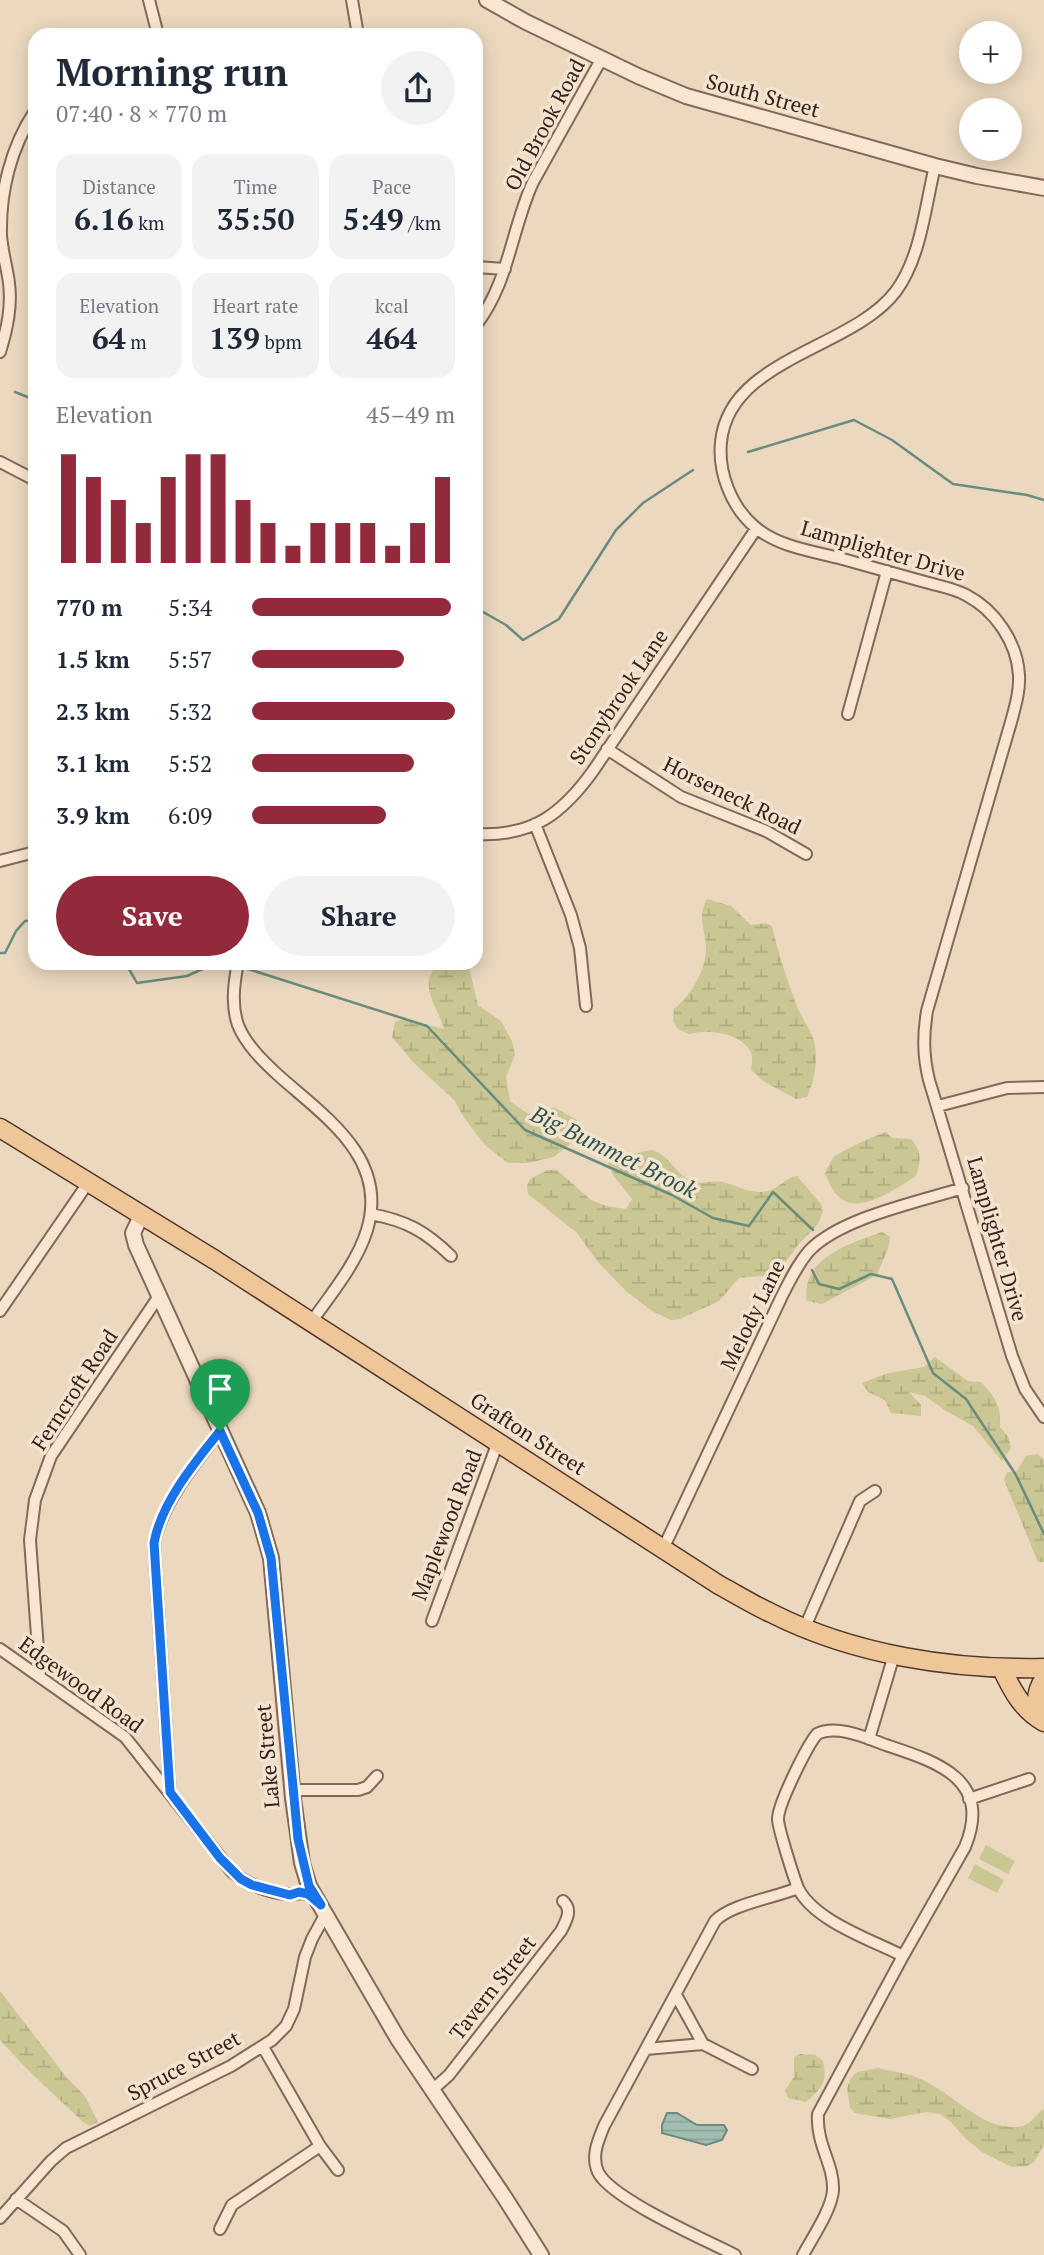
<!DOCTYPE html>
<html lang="en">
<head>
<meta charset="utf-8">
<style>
  :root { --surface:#fff; --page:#f2f2f3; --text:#1f2937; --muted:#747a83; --accent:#922a3b }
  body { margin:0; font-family:"PT Serif",serif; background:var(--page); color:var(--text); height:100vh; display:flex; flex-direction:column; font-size:26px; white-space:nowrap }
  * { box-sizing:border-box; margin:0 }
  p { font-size:23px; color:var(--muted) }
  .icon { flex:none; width:38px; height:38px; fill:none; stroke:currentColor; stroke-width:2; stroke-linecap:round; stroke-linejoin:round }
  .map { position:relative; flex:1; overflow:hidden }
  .sheet { position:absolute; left:28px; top:28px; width:455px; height:942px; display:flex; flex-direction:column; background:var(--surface); border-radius:21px; box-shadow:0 4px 18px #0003 }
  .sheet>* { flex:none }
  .tools { position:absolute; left:959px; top:21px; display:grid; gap:14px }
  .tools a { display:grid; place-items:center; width:63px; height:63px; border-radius:50%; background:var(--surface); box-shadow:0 4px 18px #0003; font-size:35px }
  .pin { position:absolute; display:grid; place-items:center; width:60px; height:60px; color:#fff; margin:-72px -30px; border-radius:50% 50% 50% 0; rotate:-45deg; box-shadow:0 0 7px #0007 }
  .pin .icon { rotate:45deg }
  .round { display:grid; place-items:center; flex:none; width:74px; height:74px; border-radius:37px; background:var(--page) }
  .summary { display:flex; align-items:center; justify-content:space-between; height:119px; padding:0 28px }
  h1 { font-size:38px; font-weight:700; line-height:52px }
  .figures { display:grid; grid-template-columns:repeat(3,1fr); gap:10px; height:119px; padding:7px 28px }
  .figures div { display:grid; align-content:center; border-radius:18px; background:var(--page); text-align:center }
  .figures b { font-size:30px; font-weight:700 }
  .figures small { font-size:19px; font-weight:400 }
  .figures p { font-size:19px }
  .chart { height:196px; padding:14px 28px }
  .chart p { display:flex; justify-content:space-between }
  .chart svg { width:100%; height:126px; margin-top:7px; stroke:var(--accent); stroke-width:6 }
  .primary-button { display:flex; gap:14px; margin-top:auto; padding:14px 28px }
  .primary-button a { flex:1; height:80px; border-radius:42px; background:var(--accent); color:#fff; font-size:28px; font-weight:700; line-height:80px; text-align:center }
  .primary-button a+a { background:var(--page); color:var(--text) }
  ul { padding:0 28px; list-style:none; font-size:23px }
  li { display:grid; grid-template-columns:112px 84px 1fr; align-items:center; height:52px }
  li i { height:18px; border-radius:9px; background:var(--accent) }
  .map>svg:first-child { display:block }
</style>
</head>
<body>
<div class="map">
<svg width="1044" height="2255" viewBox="0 0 1044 2255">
  <defs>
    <pattern id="wetland-marsh" width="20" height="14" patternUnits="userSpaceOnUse" patternTransform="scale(1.75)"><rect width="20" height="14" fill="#cac794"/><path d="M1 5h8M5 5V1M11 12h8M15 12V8" fill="none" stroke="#aeab7f"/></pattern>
    <pattern id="water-rules" width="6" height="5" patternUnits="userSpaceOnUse" patternTransform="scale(1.75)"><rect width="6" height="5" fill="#a2beb2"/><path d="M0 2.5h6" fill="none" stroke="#8ca398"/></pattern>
  </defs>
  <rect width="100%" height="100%" fill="#ecd8bf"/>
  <path fill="url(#wetland-marsh)" d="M707 899 731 906 751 925 766 923 772 926C778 953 787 978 796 1004 800 1016 809 1026 813 1038 819 1056 815 1080 807 1097L796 1099 765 1082 751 1070C752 1064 753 1058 751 1053 742 1032 707 1029 689 1034L678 1029 673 1021 674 1009C690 996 704 973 706 952 707 930 696 920 707 899Z
    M442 963H468L478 1005 501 1021 512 1041 515 1055 506 1077 510 1101C529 1115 531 1119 554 1107L577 1120 571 1143 554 1157 528 1163H508L485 1145 465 1119 454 1100 414 1063 392 1037 395 1022 403 1019 444 1029C438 1007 414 980 442 963Z
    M886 1132 892 1138 911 1139C922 1151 921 1161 916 1176 899 1187 864 1211 845 1201 834 1196 830 1184 825 1174 827 1169 830 1162 833 1158 840 1151 878 1134 886 1132Z
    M651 1150C668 1153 674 1172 689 1180 700 1186 709 1180 721 1182 738 1185 750 1195 768 1191 779 1188 785 1178 797 1176L821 1204 823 1211 818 1224 798 1245 780 1270 769 1275 739 1278 719 1301 680 1319 671 1320 652 1311 626 1291 597 1261 577 1233 528 1194 527 1186 530 1179 547 1170H557L591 1200 606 1206 626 1209 632 1199 613 1175 608 1163 615 1158Z
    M882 1232 890 1237C890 1250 881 1262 877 1275L822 1304 807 1301C800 1258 851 1243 882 1232Z
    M935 1357 968 1381 981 1382C996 1398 1001 1405 1000 1427L1008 1436 1011 1448 1002 1461 973 1426 946 1411 925 1396 909 1392 921 1405V1416L891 1413 885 1400 868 1392 862 1383 888 1373 924 1367Z
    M1037 1454 1044 1459V1562H1038L1004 1480 1007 1472H1016L1026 1456Z
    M0 1991 67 2078 85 2096 98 2122 90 2126 83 2122 26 2068 0 2040Z
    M800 2054 815 2055 823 2061C828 2083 821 2088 806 2102L788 2098 785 2090 794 2077V2057Z
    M878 2068C896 2072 914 2074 930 2084 959 2099 986 2133 1023 2126 1032 2124 1036 2113 1044 2109V2144L1034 2162 1027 2166 1012 2167 982 2152 966 2139 952 2123 940 2114 926 2112 890 2119 855 2113 850 2108 847 2088 851 2078 857 2072Z"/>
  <path fill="#cac794" d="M986 1845 1015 1861 1008 1874 979 1859Z
    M975 1864 1004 1880 997 1893 968 1878Z"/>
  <path fill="url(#water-rules)" stroke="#6a8c7e" stroke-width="2" d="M667 2113H677L697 2125H724L727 2130 722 2140 706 2145 662 2133V2125Z"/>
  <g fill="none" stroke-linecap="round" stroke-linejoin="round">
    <path stroke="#6a8c7e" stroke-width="2.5" d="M15 392 35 400
      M748 452 854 420 892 440 953 484 1027 495 1044 500
      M476 608 506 625 523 640 559 619 616 530 643 503 693 470
      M0 953H5L16 931 25 921 35 920
      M112 962 129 969 137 983 187 976 209 966H222
      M248 969 427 1026 525 1130 672 1195 713 1218 749 1226 773 1192 813 1230
      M812 1270 819 1284 839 1289 871 1274 892 1279 933 1373 966 1399 1016 1475 1044 1534"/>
    <defs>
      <path id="minor" d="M149 0 158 35
        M352 0 358 35
        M935 166C925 207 921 257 896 291 853 349 729 358 721 442 718 472 731 507 755 527 777 546 811 551 839 558 868 566 897 574 925 582 939 586 953 588 966 595 995 610 1017 642 1019 675 1020 691 1015 707 1011 722L927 1011C923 1036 923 1055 929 1080L1012 1356 1025 1389 1044 1417
        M476 267 505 269
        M476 325C509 283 511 230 533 182L602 58
        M0 352C7 329 12 307 9 283 7 267 2 251 1 235 0 191 11 147 35 111
        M0 462 35 480
        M848 714 887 571
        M607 749 681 797 766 831 806 854
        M535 824 571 915 580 948 586 1006
        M476 834C532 837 562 814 593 771L756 529
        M0 861 35 852
        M238 962C234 983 231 1005 238 1025 246 1045 263 1061 278 1075 325 1117 389 1158 367 1230 357 1263 331 1294 312 1321
        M938 1106 1007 1088 1044 1087
        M371 1214C407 1221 425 1231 451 1256
        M0 1311 88 1183
        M663 1549 781 1298C789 1282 797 1265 809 1251 840 1218 918 1202 963 1188
        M432 1621 495 1450 500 1443
        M805 1627 860 1501 875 1491
        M0 1649 125 1737 232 1872C248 1884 268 1893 288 1894 296 1895 302 1891 310 1895 320 1899 322 1908 324 1917L312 1939 305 1957 294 2009 286 2026 272 2040 231 2066 66 2148 51 2161 0 2218
        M40 1677 30 1540 35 1500 51 1456 159 1296
        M869 1739 894 1655
        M292 1790H358L367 1787 377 1776
        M170 1792 154 1543C162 1503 195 1463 220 1431
        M969 1799 1029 1779
        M798 1888C794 1878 778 1828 778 1819 778 1804 807 1746 817 1734 837 1724 867 1738 886 1745 937 1762 993 1779 965 1847L903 1956
        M676 1995 703 2044
        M263 2047 320 2146 338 2170
        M646 2049 703 2044 752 2069
        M431 2091 449 2075 561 1931C566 1921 573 1910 563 1901
        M16 2199 63 2231 80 2255
        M220 2229 232 2205 320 2146
        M735 2255C706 2240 611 2199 598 2172 591 2156 598 2141 604 2126L715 1921C731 1904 774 1898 798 1888 814 1921 872 1940 903 1956L818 2114C816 2145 834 2164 833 2190 832 2209 812 2238 803 2255"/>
      <path id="tertiary" d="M487 0 526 22 638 76 686 96 935 166 977 176 1044 188
        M141 1216 133 1233 136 1245 258 1513 271 1558 293 1798 302 1863 309 1886 398 2039 505 2198 541 2255"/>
      <path id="primary" d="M0 1128 215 1260 719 1585C736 1594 753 1605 771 1613 854 1655 952 1670 1044 1668
        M1002 1669C1013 1692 1022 1709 1044 1722
        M1044 1679C1035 1693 1035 1704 1044 1717"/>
    </defs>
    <use href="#minor" stroke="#846958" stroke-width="14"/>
    <use href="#tertiary" stroke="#846958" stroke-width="18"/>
    <use href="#primary" stroke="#52382d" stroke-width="21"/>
    <use href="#minor" stroke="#f8e6d2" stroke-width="10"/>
    <use href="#tertiary" stroke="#f8e6d2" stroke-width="14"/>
    <use href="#primary" stroke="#efc697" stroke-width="18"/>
  </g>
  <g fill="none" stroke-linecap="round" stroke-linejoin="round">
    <defs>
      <path id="route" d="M220 1431 258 1513 271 1558 298 1839 309 1886 321 1905 308 1894 299 1892 290 1895 252 1885 241 1879 220 1858 170 1792 154 1543C161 1503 195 1462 220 1431Z"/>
    </defs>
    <use href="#route" stroke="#fff" stroke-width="14"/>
    <use href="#route" stroke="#1a73e8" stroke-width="9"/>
  </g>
  <g text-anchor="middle" stroke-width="7" stroke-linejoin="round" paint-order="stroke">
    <g font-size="21" fill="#34241c" stroke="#f4e3cf">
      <text transform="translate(763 96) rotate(15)" y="7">South Street</text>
      <text transform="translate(545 125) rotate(-62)" y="7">Old Brook Road</text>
      <text transform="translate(883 551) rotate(16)" y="7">Lamplighter Drive</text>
      <text transform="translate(619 697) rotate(-56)" y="7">Stonybrook Lane</text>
      <text transform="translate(732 796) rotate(26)" y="7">Horseneck Road</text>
      <text transform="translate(997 1239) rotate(74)" y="7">Lamplighter Drive</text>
      <text transform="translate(753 1315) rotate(-64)" y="7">Melody Lane</text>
      <text transform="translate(75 1390) rotate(-57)" y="7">Ferncroft Road</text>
      <text transform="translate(528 1434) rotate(33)" y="7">Grafton Street</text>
      <text transform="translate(447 1525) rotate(-69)" y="7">Maplewood Road</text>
      <text transform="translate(81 1685) rotate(36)" y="7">Edgewood Road</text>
      <text transform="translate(268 1756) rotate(-95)" y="7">Lake Street</text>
      <text transform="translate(493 1988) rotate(-52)" y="7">Tavern Street</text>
      <text transform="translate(184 2066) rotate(-28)" y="7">Spruce Street</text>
    </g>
    <g font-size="23" font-style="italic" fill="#2c544b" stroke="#f4e3cf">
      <text transform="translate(614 1152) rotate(26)" y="8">Big Bummet Brook</text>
    </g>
  </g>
</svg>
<div class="tools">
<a>+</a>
<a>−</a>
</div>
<div class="pin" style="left:220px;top:1431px;background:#1e9e55"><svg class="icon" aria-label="arrive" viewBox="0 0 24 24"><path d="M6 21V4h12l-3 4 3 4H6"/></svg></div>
<section class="sheet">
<div class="summary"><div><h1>Morning run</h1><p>07:40 · 8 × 770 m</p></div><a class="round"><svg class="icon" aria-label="share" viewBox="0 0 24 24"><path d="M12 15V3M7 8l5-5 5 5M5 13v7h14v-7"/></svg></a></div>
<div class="figures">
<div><p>Distance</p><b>6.16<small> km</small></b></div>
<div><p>Time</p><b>35:50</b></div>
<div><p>Pace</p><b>5:49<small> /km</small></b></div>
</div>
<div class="figures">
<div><p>Elevation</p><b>64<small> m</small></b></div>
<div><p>Heart rate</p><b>139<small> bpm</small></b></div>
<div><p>kcal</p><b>464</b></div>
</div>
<div class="chart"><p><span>Elevation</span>45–49 m</p>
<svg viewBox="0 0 160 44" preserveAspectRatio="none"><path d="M5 44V6M15 44V14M25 44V22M35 44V30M45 44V14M55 44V6M65 44V6M75 44V22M85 44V30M95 44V38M105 44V30M115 44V30M125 44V30M135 44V38M145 44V30M155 44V14"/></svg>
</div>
<ul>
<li><b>770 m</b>5:34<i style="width:98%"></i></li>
<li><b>1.5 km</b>5:57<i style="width:75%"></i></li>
<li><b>2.3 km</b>5:32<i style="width:100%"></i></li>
<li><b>3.1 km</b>5:52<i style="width:80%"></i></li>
<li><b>3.9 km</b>6:09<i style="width:66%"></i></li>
</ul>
<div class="primary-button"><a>Save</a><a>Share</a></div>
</section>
</div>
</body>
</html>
